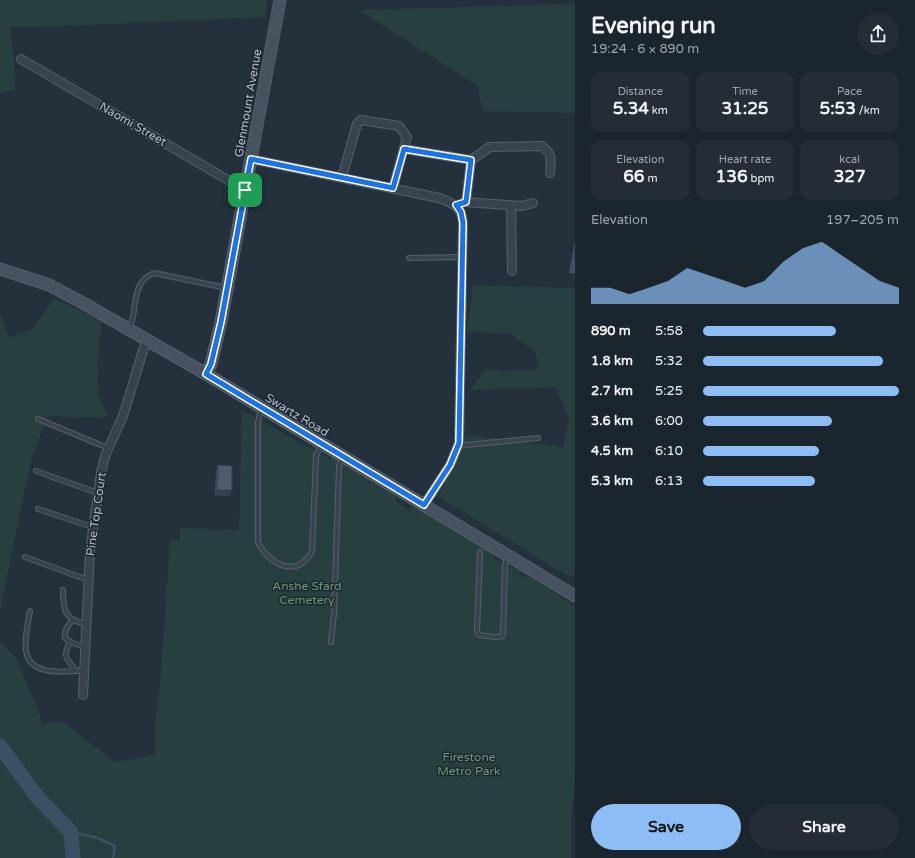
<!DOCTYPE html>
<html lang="en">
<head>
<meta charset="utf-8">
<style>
  :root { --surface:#1b252e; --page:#242d36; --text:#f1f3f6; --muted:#a0a5aa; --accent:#8cbef5 }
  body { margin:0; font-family:"Varela Round",sans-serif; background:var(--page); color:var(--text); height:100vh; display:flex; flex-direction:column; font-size:15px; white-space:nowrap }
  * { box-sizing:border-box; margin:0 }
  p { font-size:13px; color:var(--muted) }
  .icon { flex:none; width:22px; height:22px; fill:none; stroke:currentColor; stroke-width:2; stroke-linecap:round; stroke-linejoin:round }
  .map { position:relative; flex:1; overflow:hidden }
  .drawer { display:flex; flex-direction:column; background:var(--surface); width:340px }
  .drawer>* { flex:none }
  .pin { position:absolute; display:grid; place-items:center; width:34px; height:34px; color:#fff; margin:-17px; border-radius:8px; box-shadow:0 2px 6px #0006 }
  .round { display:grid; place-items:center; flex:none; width:42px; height:42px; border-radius:21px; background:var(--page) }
  .overview { display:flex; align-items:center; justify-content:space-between; height:68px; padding:0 16px }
  h1 { font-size:22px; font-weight:700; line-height:30px }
  .metrics { display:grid; grid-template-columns:repeat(3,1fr); gap:6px; height:68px; padding:4px 16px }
  .metrics div { display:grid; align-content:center; border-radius:10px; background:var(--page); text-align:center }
  .metrics b { font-size:17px; font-weight:700 }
  .metrics small { font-size:11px; font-weight:400 }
  .metrics p { font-size:11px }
  .chart { height:112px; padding:8px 16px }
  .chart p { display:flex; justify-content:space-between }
  .chart svg { width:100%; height:72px; margin-top:4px; fill:var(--accent); opacity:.7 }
  .button { display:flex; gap:8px; margin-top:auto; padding:8px 16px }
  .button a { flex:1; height:46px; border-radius:24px; background:var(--accent); color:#111; font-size:16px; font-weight:700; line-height:46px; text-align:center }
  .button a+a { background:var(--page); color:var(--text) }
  ul { padding:0 16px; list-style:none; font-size:13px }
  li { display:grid; grid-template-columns:64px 48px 1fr; align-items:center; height:30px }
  li i { height:10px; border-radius:5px; background:var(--accent) }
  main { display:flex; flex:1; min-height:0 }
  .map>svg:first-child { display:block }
</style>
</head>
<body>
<main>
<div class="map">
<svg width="575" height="858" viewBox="0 0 575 858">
  <rect width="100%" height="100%" fill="#24313d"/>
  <path fill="#273f3f" d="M0 0H267L266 17 40 27H10L14 61 15 90 0 93Z
    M575 4V113L482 111 478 86 359 10Z
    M471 285 575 288V573L571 578 439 497 465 435 563 447 569 418 555 387 470 390 486 369 510 371 539 369 535 351 510 334 467 331 472 296Z
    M55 298 102 322 97 358 98 394 108 417 88 418 48 416 32 456 0 610V313L9 337 32 329Z
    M242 410 330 459 334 457 397 496 396 501 410 510 413 506 493 550V558L520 571V576L535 578 575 607V773L571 824V858H0V641L16 658 43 723 63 722 115 762 155 755V723L160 686 170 541H179L180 528 239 530Z"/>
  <path fill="#3a5065" d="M575 240V274L569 273Z"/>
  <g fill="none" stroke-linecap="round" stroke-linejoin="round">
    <path stroke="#3a5065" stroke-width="2.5" d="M71 832 98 838 115 846 113 858"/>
    <path stroke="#3a5065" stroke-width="15" d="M0 746 38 798 71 832 73 858"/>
    <defs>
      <path id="lane" d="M409 258 462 257
        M129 329C139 310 129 283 154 273L227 288
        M261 409 258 422V542C268 564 298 580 312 551L316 456 321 444
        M38 419 108 448
        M459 443 466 445 538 438
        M36 471 98 493
        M38 509 92 527
        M480 552 477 631 479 635 495 637 503 636 505 565 507 557
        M25 557 88 580
        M63 590C63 611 65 620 86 624
        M30 611C28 623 24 639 26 651 30 677 66 672 84 670
        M72 621C67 627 64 631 65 638L72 643 85 647
        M70 642C62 656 67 659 76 671
        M331 642 334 614 339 466 343 458"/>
      <path id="street" d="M21 59 245 190
        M404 149 471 160 490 147 541 146C553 153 551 160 550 173
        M251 159 439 198C453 203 462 207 463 223L459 443 450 465 424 505
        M342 177 357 124 361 120 399 126 407 137 393 188
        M466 202 522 206 533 203
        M462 203 466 202 471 160
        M511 205 512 271
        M83 695 90 551 101 473 105 456 123 416 146 341"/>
      <path id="secondary" d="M0 269 49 285 83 303 206 374 575 596
        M206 374 211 364 221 322 280 0"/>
    </defs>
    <use href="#lane" stroke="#56606b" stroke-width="6"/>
    <use href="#street" stroke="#56606b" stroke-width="10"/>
    <use href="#secondary" stroke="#56606b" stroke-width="13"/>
    <use href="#lane" stroke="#38434d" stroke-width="4"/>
    <use href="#street" stroke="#38434d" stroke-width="8"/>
    <use href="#secondary" stroke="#465260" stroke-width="11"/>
  </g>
  <path fill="#444f5c" d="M218 465 232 490 230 496 215 495 216 471Z"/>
  <path fill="#37404b" d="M217 490H232L230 496 215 495Z"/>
  <path fill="#4f5c6b" stroke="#37404b" d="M218 465 232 466V490H217Z"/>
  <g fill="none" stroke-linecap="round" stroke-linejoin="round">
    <defs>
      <path id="route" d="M404 149 471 160 466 202 456 205 461 212 463 223 459 443 450 465 424 505 206 374 211 364 221 322 251 159 393 188Z"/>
    </defs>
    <use href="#route" stroke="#fff" stroke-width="8"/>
    <use href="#route" stroke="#1a73e8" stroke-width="5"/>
  </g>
  <g text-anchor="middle" stroke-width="3" stroke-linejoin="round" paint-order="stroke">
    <g font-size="12" fill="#b4bdc8" stroke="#1d2832">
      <text transform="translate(248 103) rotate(-80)" y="4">Glenmount Avenue</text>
      <text transform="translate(133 124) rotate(30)" y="4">Naomi Street</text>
      <text transform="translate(297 415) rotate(31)" y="4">Swartz Road</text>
      <text transform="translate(96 514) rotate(-82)" y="4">Pine Top Court</text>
    </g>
    <g font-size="12" fill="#6c9872" stroke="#1d2832">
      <text x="307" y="590">Anshe Sfard<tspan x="307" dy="14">Cemetery</tspan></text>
      <text x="469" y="761">Firestone<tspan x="469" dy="14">Metro Park</tspan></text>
    </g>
  </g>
</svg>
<div class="pin" style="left:245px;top:190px;background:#1e9e55"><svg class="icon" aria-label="arrive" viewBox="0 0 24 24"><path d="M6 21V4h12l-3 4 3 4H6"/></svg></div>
</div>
<section class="drawer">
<div class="overview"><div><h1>Evening run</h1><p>19:24 · 6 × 890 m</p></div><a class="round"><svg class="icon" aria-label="share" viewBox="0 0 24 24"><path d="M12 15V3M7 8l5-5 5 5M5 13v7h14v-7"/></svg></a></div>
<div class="metrics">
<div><p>Distance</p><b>5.34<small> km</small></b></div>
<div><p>Time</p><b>31:25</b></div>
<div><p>Pace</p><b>5:53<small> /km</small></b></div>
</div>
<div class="metrics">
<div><p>Elevation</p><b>66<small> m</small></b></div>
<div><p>Heart rate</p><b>136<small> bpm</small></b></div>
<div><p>kcal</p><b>327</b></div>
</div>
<div class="chart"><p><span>Elevation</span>197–205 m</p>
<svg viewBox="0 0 160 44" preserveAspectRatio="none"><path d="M0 44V34L10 34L20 38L30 34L40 30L50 22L60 26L70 30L80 34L90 30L100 18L110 10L120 6L130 14L140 22L150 30L160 34V44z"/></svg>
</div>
<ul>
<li><b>890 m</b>5:58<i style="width:68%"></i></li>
<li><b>1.8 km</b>5:32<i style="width:92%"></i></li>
<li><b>2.7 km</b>5:25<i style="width:100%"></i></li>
<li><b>3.6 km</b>6:00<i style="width:66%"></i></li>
<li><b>4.5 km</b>6:10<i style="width:59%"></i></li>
<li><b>5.3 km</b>6:13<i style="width:57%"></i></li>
</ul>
<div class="button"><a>Save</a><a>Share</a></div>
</section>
</main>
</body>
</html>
